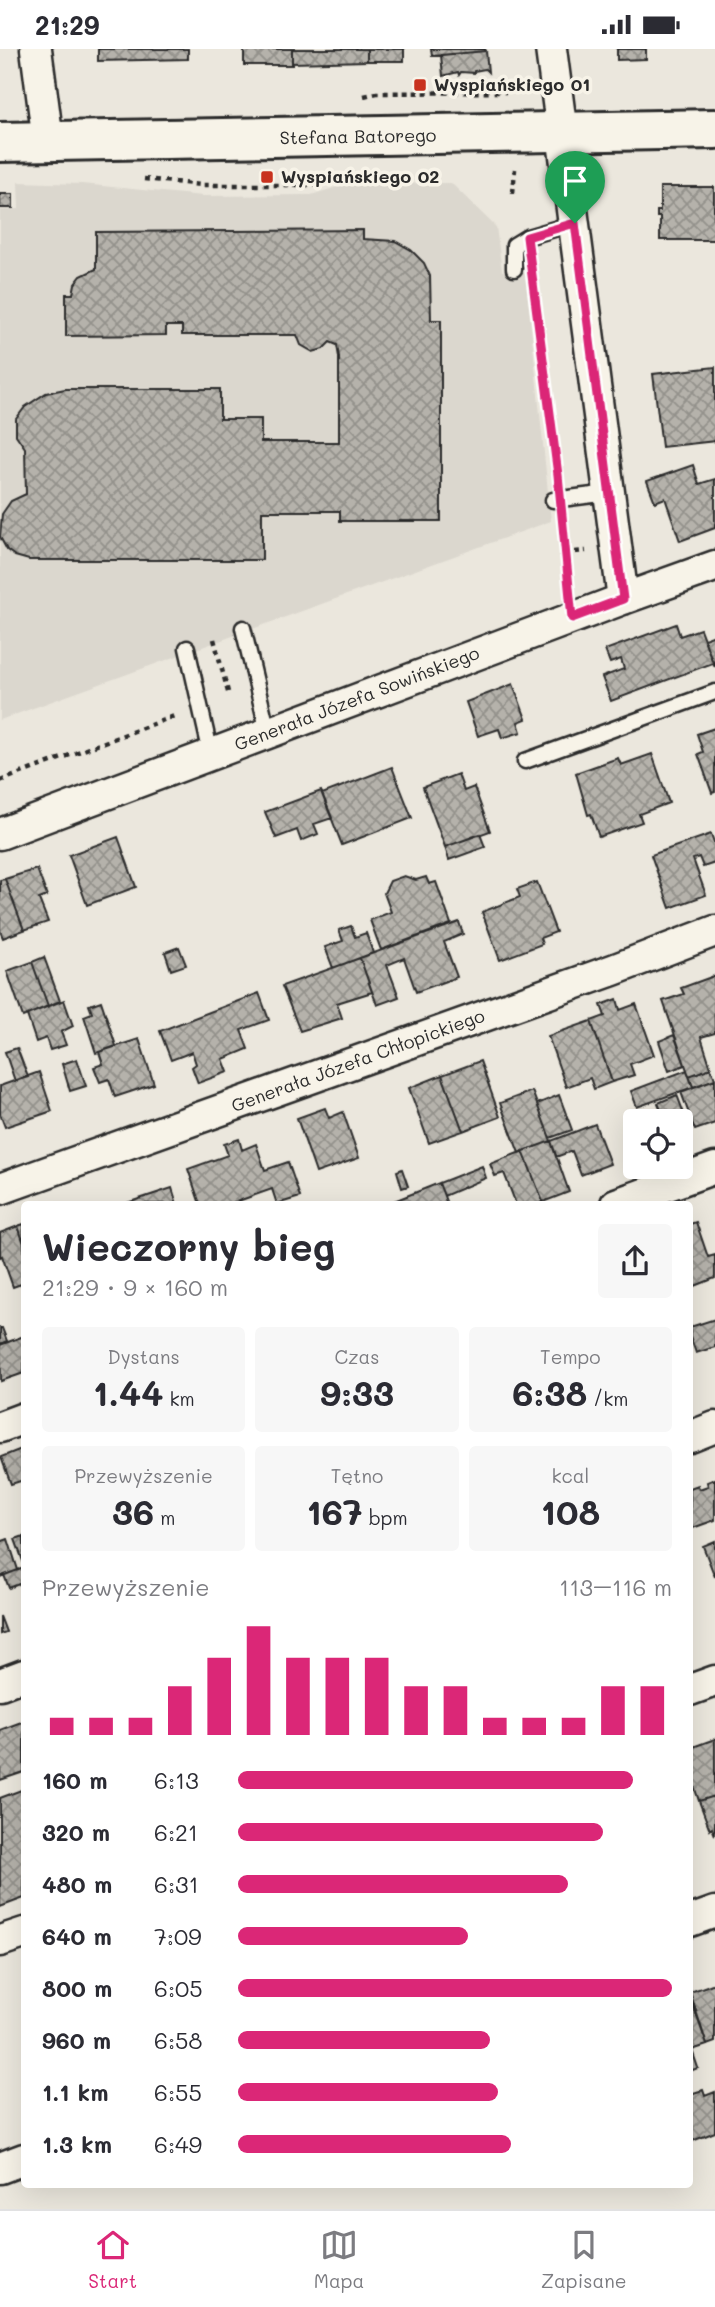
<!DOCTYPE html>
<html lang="pl">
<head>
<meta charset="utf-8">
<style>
  :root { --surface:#fff; --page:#f7f7f7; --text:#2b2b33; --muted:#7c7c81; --line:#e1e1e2; --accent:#db2777 }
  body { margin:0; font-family:Mali,sans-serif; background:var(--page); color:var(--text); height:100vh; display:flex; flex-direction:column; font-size:26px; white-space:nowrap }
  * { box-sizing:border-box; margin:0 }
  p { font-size:23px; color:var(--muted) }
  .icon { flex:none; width:38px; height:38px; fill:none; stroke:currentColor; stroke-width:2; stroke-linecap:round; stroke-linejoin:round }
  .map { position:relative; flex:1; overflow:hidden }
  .panel { position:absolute; left:21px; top:1152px; width:672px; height:987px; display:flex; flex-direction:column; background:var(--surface); border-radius:7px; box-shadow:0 7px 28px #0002 }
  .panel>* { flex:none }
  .tools { position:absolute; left:623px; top:1060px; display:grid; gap:14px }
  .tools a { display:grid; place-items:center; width:70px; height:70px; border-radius:7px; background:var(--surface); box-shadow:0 7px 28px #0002; font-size:35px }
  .pin { position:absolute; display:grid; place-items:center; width:60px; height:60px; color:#fff; margin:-72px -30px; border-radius:50% 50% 50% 0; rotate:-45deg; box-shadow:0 0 7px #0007 }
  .pin .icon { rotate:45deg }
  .round { display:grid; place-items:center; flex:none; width:74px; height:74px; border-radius:7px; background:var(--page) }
  .headline { display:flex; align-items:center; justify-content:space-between; height:119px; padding:0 21px }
  h1 { font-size:38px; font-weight:800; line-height:52px }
  .stats { display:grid; grid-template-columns:repeat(3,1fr); gap:10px; height:119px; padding:7px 21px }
  .stats div { display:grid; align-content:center; border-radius:7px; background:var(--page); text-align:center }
  .stats b { font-size:35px; font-weight:800 }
  .stats small { font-size:19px; font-weight:400 }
  .stats p { font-size:19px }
  .chart { height:196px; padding:14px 21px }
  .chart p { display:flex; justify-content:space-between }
  .chart svg { width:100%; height:126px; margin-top:7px; stroke:var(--accent); stroke-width:6 }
  ul { padding:0 21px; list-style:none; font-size:23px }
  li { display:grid; grid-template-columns:112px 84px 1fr; align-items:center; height:52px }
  li i { height:18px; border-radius:9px; background:var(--accent) }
  .status { display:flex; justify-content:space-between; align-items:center; height:49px; padding:0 35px; background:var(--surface); direction:ltr }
  .status svg { height:19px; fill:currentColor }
  .menu { display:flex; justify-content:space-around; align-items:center; height:98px; border-top:2px solid var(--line); background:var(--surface); font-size:19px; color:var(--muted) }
  .menu a { display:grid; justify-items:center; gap:4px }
  .menu .current { color:var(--accent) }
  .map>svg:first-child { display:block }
</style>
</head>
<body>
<div class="status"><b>21:29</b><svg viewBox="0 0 49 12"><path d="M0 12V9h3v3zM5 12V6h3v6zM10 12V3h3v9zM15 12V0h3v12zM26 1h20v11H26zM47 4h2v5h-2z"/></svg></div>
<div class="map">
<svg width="715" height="2160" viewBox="0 0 715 2160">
  <defs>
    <pattern id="building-cross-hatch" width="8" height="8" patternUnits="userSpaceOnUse" patternTransform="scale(1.75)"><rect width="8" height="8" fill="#b5b2ab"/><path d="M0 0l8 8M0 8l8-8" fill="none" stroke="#93918b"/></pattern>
  </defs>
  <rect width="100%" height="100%" fill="#ebe7dd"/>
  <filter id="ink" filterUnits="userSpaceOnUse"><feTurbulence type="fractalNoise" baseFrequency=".0143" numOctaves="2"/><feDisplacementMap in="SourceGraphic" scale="14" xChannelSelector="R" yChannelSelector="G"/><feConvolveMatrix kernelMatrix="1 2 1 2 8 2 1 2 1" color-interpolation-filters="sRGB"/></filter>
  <g filter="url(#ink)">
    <path fill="#dbd7ce" d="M18 133 82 135 203 147 311 146 347 135 451 134 496 178 502 222 525 220 551 472 0 671V161L19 160Z"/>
    <path fill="url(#building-cross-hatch)" stroke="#2b2b2b" stroke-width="2" d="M98 0H188V10L98 12Z
      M244 0H292V16H244Z
      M292 0H367V12L292 14Z
      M367 0H404V12H367Z
      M431 0H485L486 2 432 7Z
      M617 0H646V10L617 11Z
      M486 2 488 23 485 20 474 22V24L461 23 459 26 458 23 443 27 441 6Z
      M660 138H714V191H660V168H657V162H660Z
      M0 145H13V159H0Z
      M363 181V190L395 192 411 201 424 214 430 227 431 271H441V472H340V462H262V511H29L15 507 7 501 0 488 2 465 11 452 26 445 25 399 16 386V370L25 358 46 344 65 340H220V370H261V393H339V308L337 296 330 293 323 300 313 303 301 296 297 286H182V277H166V286L66 287V245H73L75 235 81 227 96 220V183Z
      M715 318V392L662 398 653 325Z
      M693 416 699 435 715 430V479L680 492 665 449 655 453 647 432Z
      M676 575 680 587 700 580 713 614 611 652 602 628 624 620 621 610 610 614 605 601Z
      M715 586V618L704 590Z
      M513 635 526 670 518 673 521 683 502 689 499 680 478 687 466 653Z
      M715 679V743L712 744 698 705 703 703 697 685Z
      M652 705 669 754 639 765 642 773 599 788 591 765 588 766 576 724 618 709 621 716Z
      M392 718 412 769 342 796 322 745Z
      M458 725 464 742 474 738 490 782 445 798 423 738Z
      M321 742 332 769 314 775 318 785 301 792 297 781 276 789 265 763Z
      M480 785 485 798 449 811 445 798Z
      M711 785 715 796V814L703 818 699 808 693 810 706 846 670 859 651 806Z
      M118 788 136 838 87 856 69 806Z
      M37 820 47 847 39 850 48 873 24 881 5 830Z
      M404 827 416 831 426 828 429 835 436 833 451 875 381 901 370 871 391 863 384 844 390 832Z
      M5 830 24 881 3 889 0 882V831Z
      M537 833 556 883 540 889 542 895 500 911 482 863 520 848 517 840Z
      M459 873 463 885 444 893 457 928 416 943 404 909 387 916 399 948 377 956 360 909Z
      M351 877 355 888 366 884 373 904 333 919 325 898 343 892 339 881Z
      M179 898 186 916 171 921 165 903Z
      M44 908 60 952 48 957 32 913Z
      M360 909 372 943 337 954 342 969 300 982 282 937Z
      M32 913 48 957 23 968 7 922Z
      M714 927 715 984 701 988 711 1019 689 1027 663 952 684 945 681 939Z
      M259 944 269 971 241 981 248 1000 223 1010 228 1023 198 1034 192 1018 196 1015 192 1003 171 1011 160 982Z
      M617 950 620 961 636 955 654 1006 630 1015 634 1026 612 1033 591 972 605 967 601 956Z
      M64 951 73 977 61 983 66 996 50 1001 46 989 36 993 27 966Z
      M101 952 116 997 96 1004 84 967 92 964 89 956Z
      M591 972 612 1033 594 1040 590 1029 566 1038 548 987Z
      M674 986 685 1016 669 1022 659 992Z
      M139 990 154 1035 115 1048 109 1030 100 1033 94 1018 103 1015 99 1003Z
      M17 999 28 1028 15 1032 5 1003Z
      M77 1010 86 1037 70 1042 62 1015Z
      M480 1012 500 1068 463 1082 442 1026Z
      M711 1019 715 1030 693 1038 689 1027Z
      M687 1021 693 1038 637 1058 631 1042Z
      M39 1023 52 1062 5 1078 0 1065V1037Z
      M442 1026 463 1082 429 1094 409 1039Z
      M715 1030V1074L695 1081 681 1043Z
      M532 1042 551 1092 519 1104 500 1054Z
      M559 1046 572 1081 550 1089 537 1055Z
      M677 1046 691 1083 681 1087V1073H666L658 1054Z
      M325 1059 329 1069 343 1063 359 1109 316 1124 297 1069Z
      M595 1075 610 1115 581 1126 572 1102 556 1108 551 1092Z
      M239 1090 242 1101 256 1095 265 1121 288 1113 300 1148 277 1155 272 1140 230 1155H200L188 1120 228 1106 224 1095Z
      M551 1092 569 1143 543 1153 523 1102Z
      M523 1102 543 1153 538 1155H516L504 1124 495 1127 490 1115Z
      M482 1117 486 1129 444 1147 439 1134Z
      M402 1120 408 1137 402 1139 397 1122Z
      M439 1134 447 1155H389V1154Z
      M172 1139 177 1155H128L127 1154Z
      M696 1173 708 1208 715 1206V1229L690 1239V1175Z
      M24 1175V1195L18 1177Z
      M18 1177 24 1195V1234L13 1238 2 1207 0 1208V1184Z
      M715 1270V1298L696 1304 690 1287V1278Z
      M0 1279H2L7 1292 0 1295Z
      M24 1287V1324L1 1332 0 1296Z
      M24 1399V1431L11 1435 1 1408Z
      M715 1430V1471L690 1480V1439L698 1436 699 1440 708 1437 707 1433Z
      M24 1487V1515L15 1490Z
      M8 1490 18 1521 0 1528V1493Z
      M715 1492V1528L703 1497Z
      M24 1519V1533L9 1539 4 1526Z
      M0 1567 6 1583 0 1585Z
      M24 1672V1723L0 1731V1681Z
      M715 1690V1747L699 1752 690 1725V1699Z
      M24 1740V1849L0 1858V1749Z
      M715 1747V1786L712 1779 710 1781 699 1752Z
      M715 1934V1993L707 1996 690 1943Z
      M690 1948 707 1996 692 2001 698 2019 690 2022Z
      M703 2041 705 2047 715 2043V2083L690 2093V2045Z"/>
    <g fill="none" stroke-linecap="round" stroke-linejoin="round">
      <defs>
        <path id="lane" d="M514 220V196L527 188 575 174
          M553 451 609 444
          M243 579 268 683
          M187 599 211 705
          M525 712 715 643"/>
        <path id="street" d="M36 0 48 92
          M551 0 623 550
          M0 785 623 550 715 517
          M0 1140 613 921 715 882
          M616 1155 715 1119
          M0 1378 24 1369
          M690 1388 715 1378
          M0 1635 24 1626
          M690 1641 715 1632
          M690 1872 715 1863
          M0 1892 24 1884
          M0 2119 24 2110"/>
        <path id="secondary" d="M0 93 715 80"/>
      </defs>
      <use href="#lane" stroke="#2b2b2b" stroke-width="19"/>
      <use href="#street" stroke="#2b2b2b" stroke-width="35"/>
      <use href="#secondary" stroke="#2b2b2b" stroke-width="44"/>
      <path stroke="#2b2b2b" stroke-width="4.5" stroke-dasharray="5 5" stroke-linecap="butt" d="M364 47 377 44 506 43
        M144 130 202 136H312L343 126
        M513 144 515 120
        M534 236 558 425
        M563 472 569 537
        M565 504 586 502
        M214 590 229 647
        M0 732 177 666"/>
      <use href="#lane" stroke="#f7f3e8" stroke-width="14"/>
      <use href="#street" stroke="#f7f3e8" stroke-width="30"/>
      <use href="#secondary" stroke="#f7f3e8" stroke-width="38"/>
    </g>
  </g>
  <g fill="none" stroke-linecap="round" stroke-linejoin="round" filter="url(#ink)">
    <defs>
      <path id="route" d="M575 174 623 550 572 569 558 426 527 188Z"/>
    </defs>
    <use href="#route" stroke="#fff" stroke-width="14"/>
    <use href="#route" stroke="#db2777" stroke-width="9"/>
  </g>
  <g fill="#c8321e" stroke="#f7f3e8" stroke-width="2.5">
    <rect x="413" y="29" width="14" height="14" rx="3.5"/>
    <rect x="260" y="121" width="14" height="14" rx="3.5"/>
  </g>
  <g text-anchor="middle" stroke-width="7" stroke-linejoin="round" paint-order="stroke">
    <g font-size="18" font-weight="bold" fill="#2b2b2b" stroke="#f7f3e8" text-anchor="start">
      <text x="434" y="42">Wyspiańskiego 01</text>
      <text x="281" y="134">Wyspiańskiego 02</text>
    </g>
    <g font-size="18" fill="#2b2b2b" stroke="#f7f3e8">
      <text transform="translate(358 88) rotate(-1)" y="6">Stefana Batorego</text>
      <text transform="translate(357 650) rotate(-21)" y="6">Generała Józefa Sowińskiego</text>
      <text transform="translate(358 1012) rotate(-20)" y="6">Generała Józefa Chłopickiego</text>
    </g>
  </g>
</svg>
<div class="tools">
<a><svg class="icon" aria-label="locate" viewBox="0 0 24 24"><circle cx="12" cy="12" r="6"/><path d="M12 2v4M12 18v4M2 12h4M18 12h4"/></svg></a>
</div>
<div class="pin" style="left:575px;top:174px;background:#1e9e55"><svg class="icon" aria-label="arrive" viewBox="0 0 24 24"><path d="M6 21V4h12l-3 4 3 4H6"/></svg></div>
<section class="panel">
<div class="headline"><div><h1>Wieczorny bieg</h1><p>21:29 · 9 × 160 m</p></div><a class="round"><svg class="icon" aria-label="share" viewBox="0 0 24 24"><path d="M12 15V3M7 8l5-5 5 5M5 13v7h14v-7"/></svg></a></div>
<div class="stats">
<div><p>Dystans</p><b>1.44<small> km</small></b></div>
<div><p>Czas</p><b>9:33</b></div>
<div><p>Tempo</p><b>6:38<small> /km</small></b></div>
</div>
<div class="stats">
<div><p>Przewyższenie</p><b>36<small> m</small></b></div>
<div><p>Tętno</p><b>167<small> bpm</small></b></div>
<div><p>kcal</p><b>108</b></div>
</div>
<div class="chart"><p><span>Przewyższenie</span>113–116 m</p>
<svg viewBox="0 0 160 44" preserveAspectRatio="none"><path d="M5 44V38M15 44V38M25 44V38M35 44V27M45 44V17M55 44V6M65 44V17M75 44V17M85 44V17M95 44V27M105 44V27M115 44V38M125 44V38M135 44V38M145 44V27M155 44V27"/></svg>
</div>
<ul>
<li><b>160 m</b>6:13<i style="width:91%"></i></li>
<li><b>320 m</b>6:21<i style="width:84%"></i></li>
<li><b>480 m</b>6:31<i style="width:76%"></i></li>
<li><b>640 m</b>7:09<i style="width:53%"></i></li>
<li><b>800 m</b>6:05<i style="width:100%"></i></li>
<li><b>960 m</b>6:58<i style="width:58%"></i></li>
<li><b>1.1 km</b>6:55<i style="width:60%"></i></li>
<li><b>1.3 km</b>6:49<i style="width:63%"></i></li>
</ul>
</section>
</div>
<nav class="menu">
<a class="current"><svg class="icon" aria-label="home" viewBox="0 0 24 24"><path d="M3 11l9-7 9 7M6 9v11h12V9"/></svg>Start</a>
<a><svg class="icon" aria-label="map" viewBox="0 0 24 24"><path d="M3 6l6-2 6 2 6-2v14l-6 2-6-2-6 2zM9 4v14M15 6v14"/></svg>Mapa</a>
<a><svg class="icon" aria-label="saved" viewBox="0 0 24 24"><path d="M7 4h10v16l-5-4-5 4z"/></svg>Zapisane</a>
</nav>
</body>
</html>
